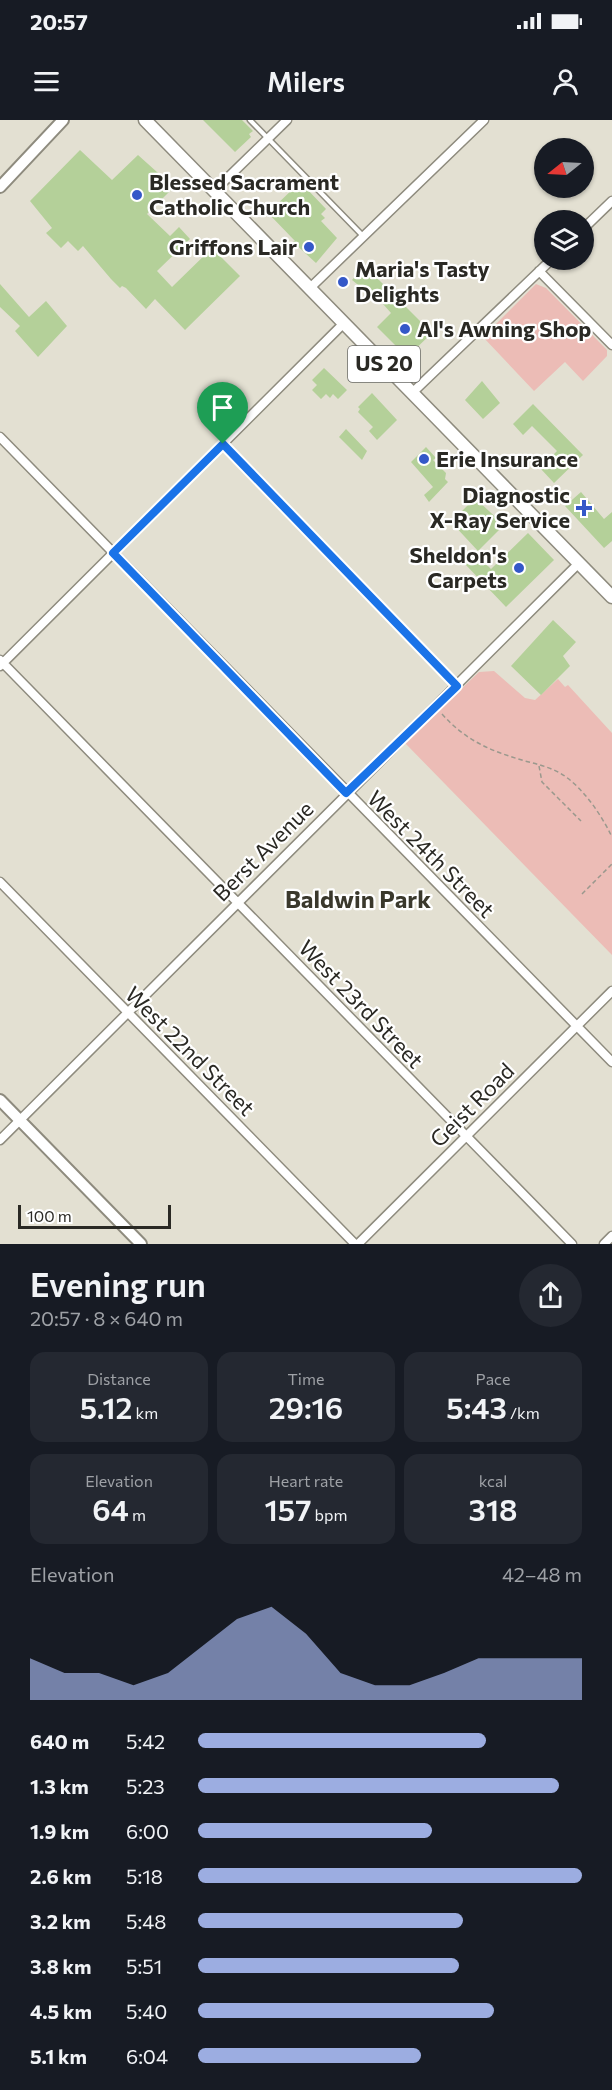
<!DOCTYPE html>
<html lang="en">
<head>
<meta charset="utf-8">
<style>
  :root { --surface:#171b24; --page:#242831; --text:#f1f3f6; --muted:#9ea1a6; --accent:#9cade1 }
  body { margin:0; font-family:Commissioner,sans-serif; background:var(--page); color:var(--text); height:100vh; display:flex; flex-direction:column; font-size:22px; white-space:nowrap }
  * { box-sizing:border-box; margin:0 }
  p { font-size:20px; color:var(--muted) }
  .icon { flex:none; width:33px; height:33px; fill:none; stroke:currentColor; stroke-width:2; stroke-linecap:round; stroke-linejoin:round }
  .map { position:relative; height:1124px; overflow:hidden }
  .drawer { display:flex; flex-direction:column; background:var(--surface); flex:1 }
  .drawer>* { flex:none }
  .needle { width:39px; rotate:252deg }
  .tools { position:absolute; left:534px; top:18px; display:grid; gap:12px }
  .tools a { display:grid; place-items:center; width:60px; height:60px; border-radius:50%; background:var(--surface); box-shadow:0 2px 4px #0004; font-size:30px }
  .scale { position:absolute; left:18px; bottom:15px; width:153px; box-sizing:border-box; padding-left:6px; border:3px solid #2a2924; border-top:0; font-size:16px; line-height:21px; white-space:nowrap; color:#2a2924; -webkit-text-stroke:4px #fff; paint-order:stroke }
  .pin { position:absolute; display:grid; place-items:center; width:51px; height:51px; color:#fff; margin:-62px -26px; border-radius:50% 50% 50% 0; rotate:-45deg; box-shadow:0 0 6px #0007 }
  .pin .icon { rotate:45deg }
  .round { display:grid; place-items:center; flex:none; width:63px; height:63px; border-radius:32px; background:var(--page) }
  .summary { display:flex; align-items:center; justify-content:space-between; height:102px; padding:0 30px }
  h1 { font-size:33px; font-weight:600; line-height:45px }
  .figures { display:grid; grid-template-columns:repeat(3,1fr); gap:9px; height:102px; padding:6px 30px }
  .figures div { display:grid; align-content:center; border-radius:15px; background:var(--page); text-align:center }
  .figures b { font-size:30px; font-weight:600 }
  .figures small { font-size:16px; font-weight:400 }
  .figures p { font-size:16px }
  .chart { height:168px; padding:12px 30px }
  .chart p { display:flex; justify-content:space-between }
  .chart svg { width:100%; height:108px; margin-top:6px; fill:var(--accent); opacity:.7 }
  ul { padding:0 30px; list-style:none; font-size:20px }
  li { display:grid; grid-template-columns:96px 72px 1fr; align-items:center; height:45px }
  li i { height:15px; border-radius:8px; background:var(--accent) }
  .status { display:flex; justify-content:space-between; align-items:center; height:42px; padding:0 30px; background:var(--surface); direction:ltr }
  .status svg { height:16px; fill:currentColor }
  header { display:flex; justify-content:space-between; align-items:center; height:78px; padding:0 30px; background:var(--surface); font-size:27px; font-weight:600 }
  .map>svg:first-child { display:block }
</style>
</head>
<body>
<div class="status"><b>20:57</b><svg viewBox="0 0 49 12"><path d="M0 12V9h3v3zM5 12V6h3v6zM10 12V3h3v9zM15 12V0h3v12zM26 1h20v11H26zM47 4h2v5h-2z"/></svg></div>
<header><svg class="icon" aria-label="menu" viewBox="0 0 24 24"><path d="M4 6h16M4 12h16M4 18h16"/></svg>Milers<svg class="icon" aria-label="person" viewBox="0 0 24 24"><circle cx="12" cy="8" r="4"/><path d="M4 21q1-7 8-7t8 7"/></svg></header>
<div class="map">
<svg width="612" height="1124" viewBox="0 0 612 1124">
  <rect width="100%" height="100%" fill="#e3e0d2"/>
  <path fill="#ecbcb6" d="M536 164 546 168 607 230V236L583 261 565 242 534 271 483 217Z
    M494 551 525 578 535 580 558 559 565 567 568 565 612 613V835L405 623 479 552Z"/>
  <path fill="#b4d099" d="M203 0H242L253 11 249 14 251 17 235 32Z
    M80 30 112 60 138 35 167 61 165 62 172 69 147 94 170 116 179 107 190 119 157 151 172 167 212 128 240 156 185 210 155 179 146 189 126 168 122 166 120 168 111 159 83 126 78 131 68 121 61 128 46 113 52 108 30 81Z
    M302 60 308 66 306 68 326 89 321 94 325 98 321 101 337 118 316 143 293 122 295 121 268 93Z
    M365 146 432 213 407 237 377 207 391 193 375 175 373 177 352 160Z
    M0 164 29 197 46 181 67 206 38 237 15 211 20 206 0 187Z
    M324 248 347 270 338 279 333 274 330 278 326 274 321 279 312 270 317 265 312 260Z
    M482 261 500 283 483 299 465 280Z
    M372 273 397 300 377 320 369 311 373 307 358 292 360 289 358 287Z
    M533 284 583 335 554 363 540 348 557 331 532 306 523 315 513 304Z
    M346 309 367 331 362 340 339 317Z
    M426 327 436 338 433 340 446 353 445 359 448 362 429 382 424 375 433 367 411 342Z
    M581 372 604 399 612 392V421L604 428 565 386Z
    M475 378 504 405 478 431 451 402Z
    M528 413 554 440 506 487 465 444 476 434 491 449Z
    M553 500 576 522 563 536 570 546 541 575 511 546Z"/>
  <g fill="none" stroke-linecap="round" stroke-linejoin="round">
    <defs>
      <path id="service" d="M250 0 363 116"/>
      <path id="minor" d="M214 71 287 0
        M584 108 612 81
        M539 151 612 225
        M310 168 484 0
        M412 273 551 140
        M0 317 612 942
        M223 324 457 566
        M0 540 572 1124
        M0 546 344 203
        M0 762 355 1124
        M0 1020 579 443
        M358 1124 612 871
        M604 1124 612 1116"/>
      <path id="tertiary" d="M0 67 63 0
        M0 980 141 1124"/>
      <path id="primary" d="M145 0 612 477"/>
    </defs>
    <use href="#service" stroke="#8e8b7e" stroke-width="7"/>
    <use href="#minor" stroke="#8e8b7e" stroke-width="11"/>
    <use href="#tertiary" stroke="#8e8b7e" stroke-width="14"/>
    <use href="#primary" stroke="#8e8b7e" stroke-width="15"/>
    <path stroke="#9a988d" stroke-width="1.5" stroke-dasharray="4.5 3" stroke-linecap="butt" d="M442 594C466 621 491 631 525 641 537 644 549 647 560 653 582 666 601 694 612 717
      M539 646 542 662 581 701
      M582 774 612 744"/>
    <use href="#service" stroke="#fff" stroke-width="4"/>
    <use href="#minor" stroke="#fff" stroke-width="8"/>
    <use href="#tertiary" stroke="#fff" stroke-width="10"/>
    <use href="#primary" stroke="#fff" stroke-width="12"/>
  </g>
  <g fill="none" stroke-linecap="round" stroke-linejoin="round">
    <defs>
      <path id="route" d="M223 324 457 566 346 673 113 433Z"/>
    </defs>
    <use href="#route" stroke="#fff" stroke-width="12"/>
    <use href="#route" stroke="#1a73e8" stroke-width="8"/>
  </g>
  <g fill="#3458c8" stroke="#fff" stroke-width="2">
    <circle cx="137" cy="75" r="6"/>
    <circle cx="309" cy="127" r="6"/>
    <circle cx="343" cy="162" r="6"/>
    <circle cx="405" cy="209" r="6"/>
    <circle cx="424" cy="339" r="6"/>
    <path d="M581 379h6v6h6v6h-6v6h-6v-6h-6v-6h6z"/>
    <circle cx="519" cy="448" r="6"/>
  </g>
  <g text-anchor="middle" stroke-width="4.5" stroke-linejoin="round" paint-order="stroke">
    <rect fill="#fff" stroke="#6a6966" stroke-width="1.5" x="348" y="226" width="72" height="36" rx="4.5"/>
    <g font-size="21" font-weight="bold" fill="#2a2924">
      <text x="384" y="251">US 20</text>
    </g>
    <g font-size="22" font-weight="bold" fill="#2a2924" stroke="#fff" text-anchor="start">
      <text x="149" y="70">Blessed Sacrament<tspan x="149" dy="25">Catholic Church</tspan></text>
      <text x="297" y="135" text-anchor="end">Griffons Lair</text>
      <text x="355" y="157">Maria's Tasty<tspan x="355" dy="25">Delights</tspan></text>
      <text x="417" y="217">Al's Awning Shop</text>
      <text x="436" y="347">Erie Insurance</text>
      <text x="570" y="383" text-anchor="end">Diagnostic<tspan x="570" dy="25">X-Ray Service</tspan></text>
      <text x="507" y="443" text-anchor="end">Sheldon's<tspan x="507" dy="25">Carpets</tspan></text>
    </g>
    <g font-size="22" fill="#2a2924" stroke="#fff">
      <text transform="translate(263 731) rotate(-45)" y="8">Berst Avenue</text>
      <text transform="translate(431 734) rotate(45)" y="8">West 24th Street</text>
      <text transform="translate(361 884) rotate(46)" y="8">West 23rd Street</text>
      <text transform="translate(190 931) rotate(45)" y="8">West 22nd Street</text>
      <text transform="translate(472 985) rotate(-45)" y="8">Geist Road</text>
    </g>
    <g font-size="24" font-weight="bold" fill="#3a382c" stroke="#fff">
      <text x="358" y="788">Baldwin Park</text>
    </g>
  </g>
</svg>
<div class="tools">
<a><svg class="needle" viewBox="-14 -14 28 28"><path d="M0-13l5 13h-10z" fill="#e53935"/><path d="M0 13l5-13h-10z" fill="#9ea1a6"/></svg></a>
<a><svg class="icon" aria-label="layers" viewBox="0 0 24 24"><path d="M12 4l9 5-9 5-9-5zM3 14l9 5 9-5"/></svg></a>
</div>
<div class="scale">100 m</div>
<div class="pin" style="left:223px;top:324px;background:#1e9e55"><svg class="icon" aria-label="arrive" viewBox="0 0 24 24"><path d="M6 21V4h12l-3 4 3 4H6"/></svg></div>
</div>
<section class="drawer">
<div class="summary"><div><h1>Evening run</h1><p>20:57 · 8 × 640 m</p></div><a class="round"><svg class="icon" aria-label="share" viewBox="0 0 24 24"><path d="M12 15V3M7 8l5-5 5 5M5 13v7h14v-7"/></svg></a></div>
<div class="figures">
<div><p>Distance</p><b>5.12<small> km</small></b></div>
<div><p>Time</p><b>29:16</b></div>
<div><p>Pace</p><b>5:43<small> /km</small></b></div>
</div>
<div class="figures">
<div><p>Elevation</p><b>64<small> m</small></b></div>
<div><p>Heart rate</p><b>157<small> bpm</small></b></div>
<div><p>kcal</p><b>318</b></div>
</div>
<div class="chart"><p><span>Elevation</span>42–48 m</p>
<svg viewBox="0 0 160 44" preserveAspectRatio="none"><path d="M0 44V27L10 33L20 33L30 38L40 33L50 22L60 11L70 6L80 17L90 33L100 38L110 38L120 33L130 27L140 27L150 27L160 27V44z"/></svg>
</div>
<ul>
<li><b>640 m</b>5:42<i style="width:75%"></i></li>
<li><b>1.3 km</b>5:23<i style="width:94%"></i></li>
<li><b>1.9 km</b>6:00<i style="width:61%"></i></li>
<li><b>2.6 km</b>5:18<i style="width:100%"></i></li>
<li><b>3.2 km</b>5:48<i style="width:69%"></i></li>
<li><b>3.8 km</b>5:51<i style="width:68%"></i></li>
<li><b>4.5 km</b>5:40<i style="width:77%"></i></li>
<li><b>5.1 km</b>6:04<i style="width:58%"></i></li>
</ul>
</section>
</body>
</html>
